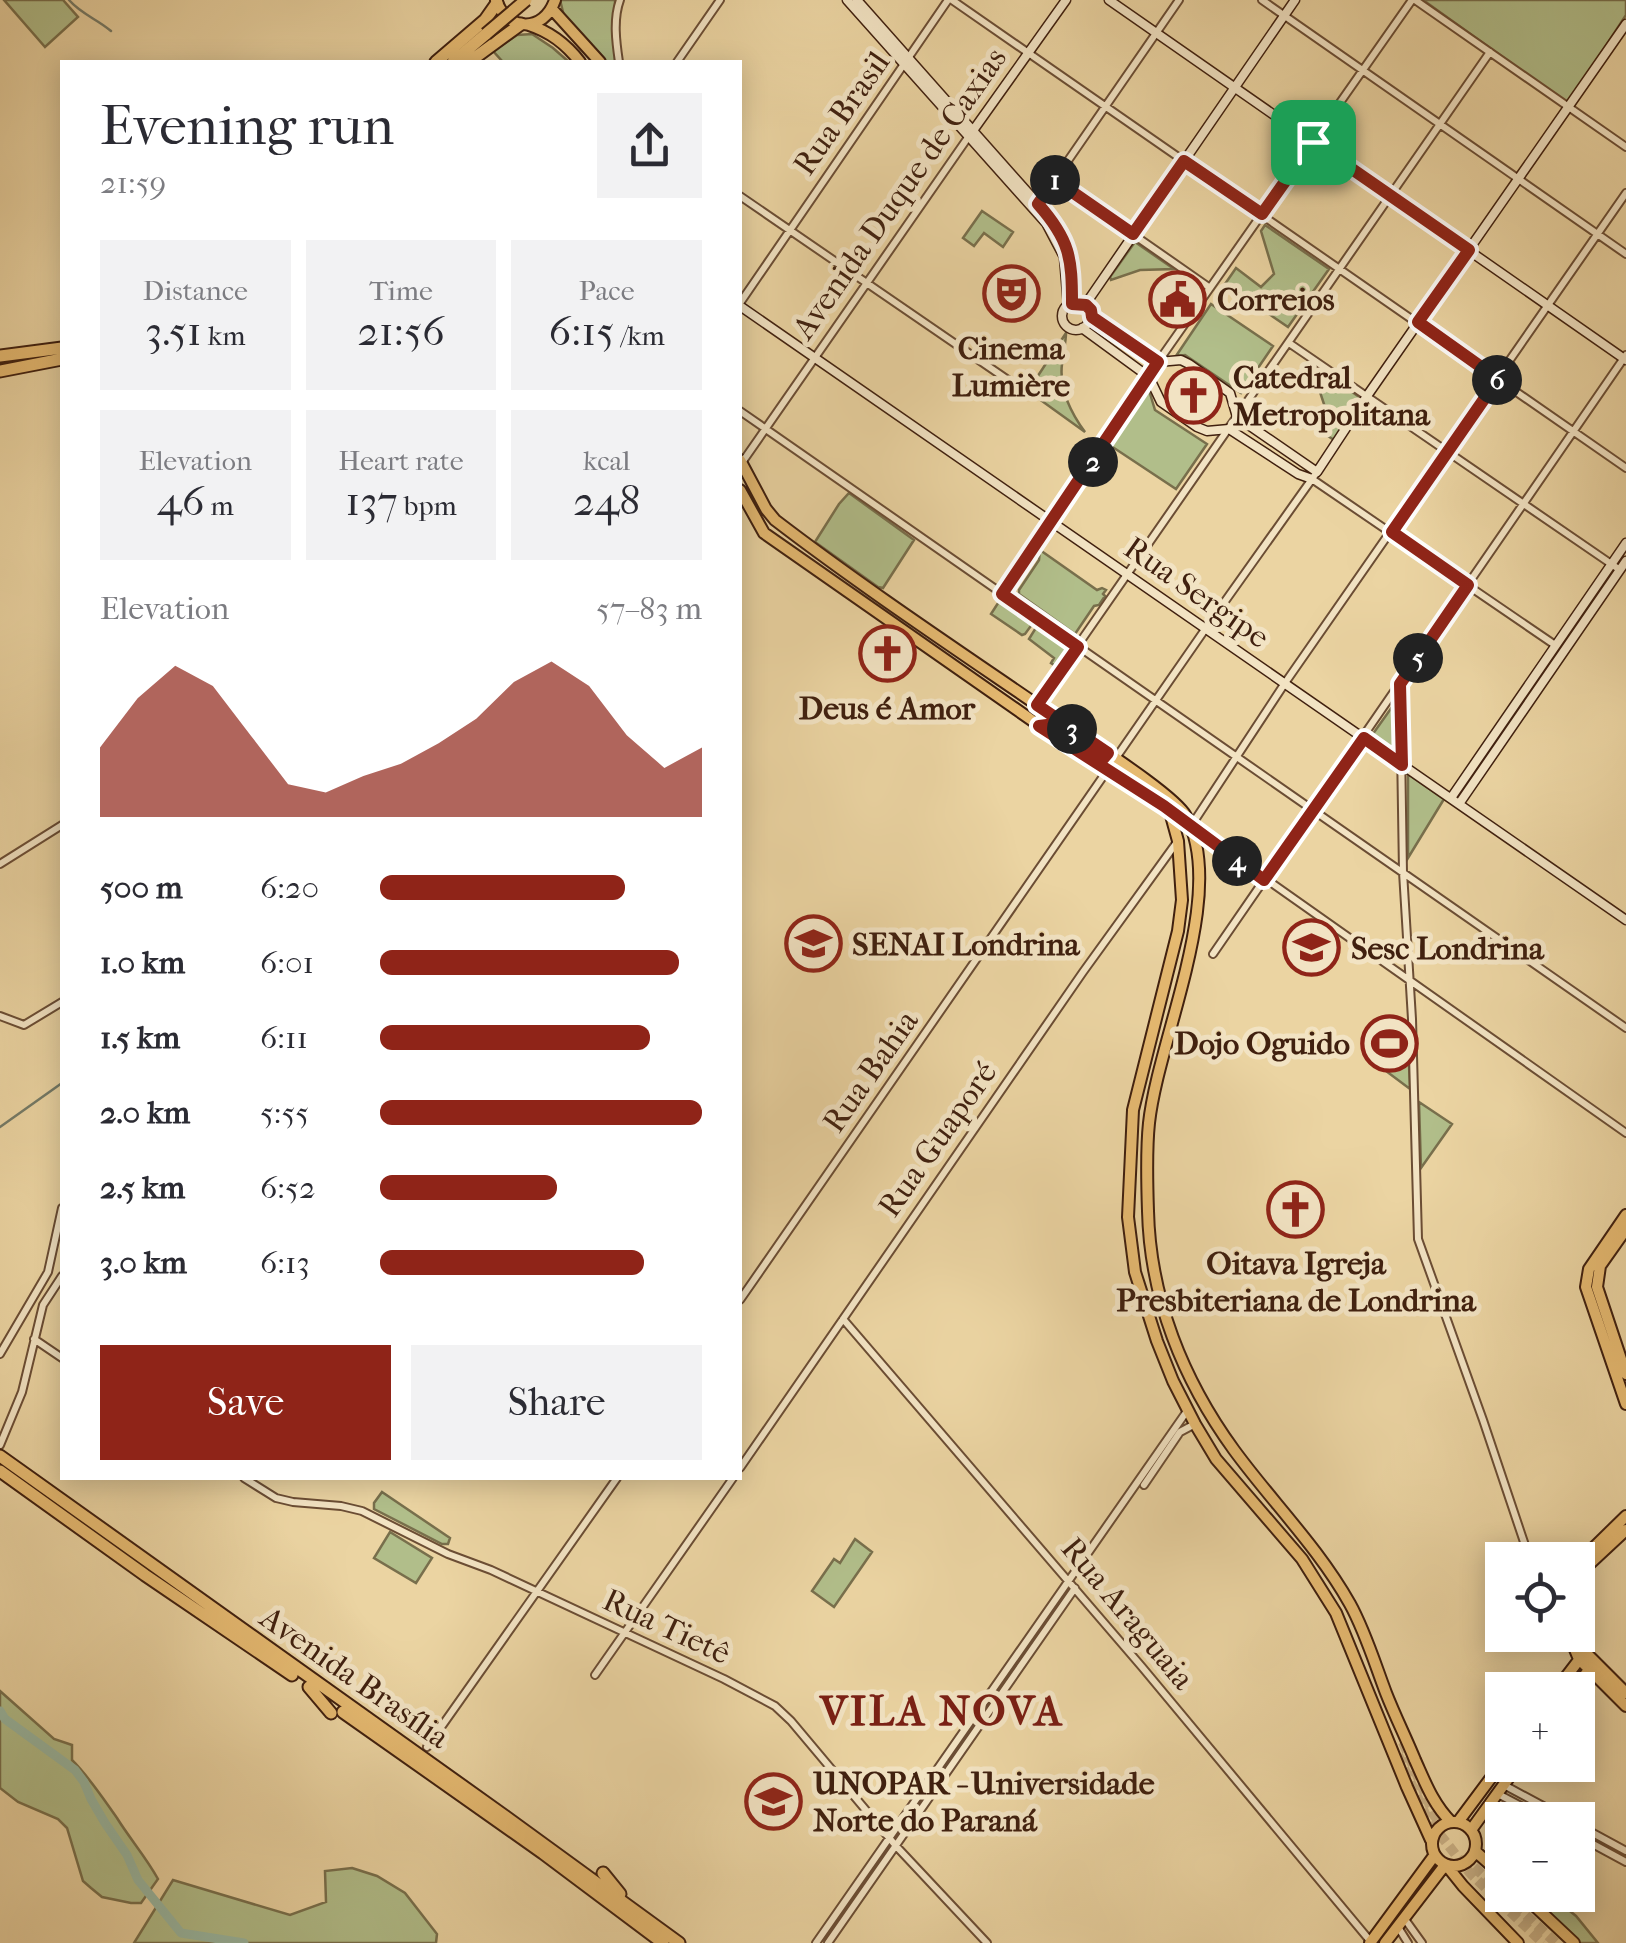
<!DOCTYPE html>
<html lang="en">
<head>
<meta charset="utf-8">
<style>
  :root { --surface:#fff; --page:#f2f2f3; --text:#2b2b33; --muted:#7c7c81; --accent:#8f2418 }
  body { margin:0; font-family:"IM FELL French Canon",serif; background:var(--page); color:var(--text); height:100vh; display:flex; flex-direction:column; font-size:38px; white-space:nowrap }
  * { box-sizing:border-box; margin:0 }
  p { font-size:32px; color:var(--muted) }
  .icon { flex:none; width:55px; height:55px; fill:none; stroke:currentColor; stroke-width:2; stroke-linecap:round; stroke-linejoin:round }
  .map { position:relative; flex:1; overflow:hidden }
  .drawer { position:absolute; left:60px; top:60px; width:682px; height:1420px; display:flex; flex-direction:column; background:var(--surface); border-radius:0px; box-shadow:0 5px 25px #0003 }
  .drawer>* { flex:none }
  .controls { position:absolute; left:1485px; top:1542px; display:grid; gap:20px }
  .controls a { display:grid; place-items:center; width:110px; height:110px; border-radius:0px; background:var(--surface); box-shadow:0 5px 25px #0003; font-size:50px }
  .pin { position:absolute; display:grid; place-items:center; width:85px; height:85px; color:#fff; margin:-42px; border-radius:20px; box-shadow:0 5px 15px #0006 }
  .km { position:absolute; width:50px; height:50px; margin:-25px; border-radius:50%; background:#222; color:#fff; font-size:28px; line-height:50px; text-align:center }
  .round { display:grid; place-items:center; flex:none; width:105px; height:105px; border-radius:0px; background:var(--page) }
  .overview { display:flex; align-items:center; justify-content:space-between; height:170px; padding:0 40px }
  h1 { font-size:55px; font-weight:600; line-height:75px }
  .figures { display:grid; grid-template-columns:repeat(3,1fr); gap:15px; height:170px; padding:10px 40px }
  .figures div { display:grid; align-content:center; border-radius:0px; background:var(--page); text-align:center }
  .figures b { font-size:42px; font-weight:600 }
  .figures small { font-size:28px; font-weight:400 }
  .figures p { font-size:28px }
  .chart { height:280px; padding:20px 40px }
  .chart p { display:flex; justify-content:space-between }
  .chart svg { width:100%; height:180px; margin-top:10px; fill:var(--accent); opacity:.7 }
  .primary-button { display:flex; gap:20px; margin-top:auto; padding:20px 40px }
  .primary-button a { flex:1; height:115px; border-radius:0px; background:var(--accent); color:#fff; font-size:40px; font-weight:600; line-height:115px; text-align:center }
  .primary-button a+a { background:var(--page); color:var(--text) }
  ul { padding:0 40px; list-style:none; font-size:32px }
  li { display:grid; grid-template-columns:160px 120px 1fr; align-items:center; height:75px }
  li i { height:25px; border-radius:12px; background:var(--accent) }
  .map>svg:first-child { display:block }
</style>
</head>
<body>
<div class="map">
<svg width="1626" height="1943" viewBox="0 0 1626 1943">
  <rect width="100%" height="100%" fill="#ebd4a2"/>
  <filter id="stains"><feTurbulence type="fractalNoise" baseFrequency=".002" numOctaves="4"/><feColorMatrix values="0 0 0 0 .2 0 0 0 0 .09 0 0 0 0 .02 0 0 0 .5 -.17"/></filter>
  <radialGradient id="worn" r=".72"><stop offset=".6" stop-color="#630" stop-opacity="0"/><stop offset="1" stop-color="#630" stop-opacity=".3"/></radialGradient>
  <path fill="#b1be8a" stroke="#786f4c" stroke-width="2.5" d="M4 0H63L78 17 45 47Z
    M560 0H615V62H604L564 16Z
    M1423 0H1626V15L1568 104Z
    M532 34 553 48 569 62H503L493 51 517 35Z
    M982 211 1013 232 1003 247 984 233 974 246 963 238Z
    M1265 225 1329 269 1288 327 1225 284 1236 268 1261 287 1274 274 1261 231Z
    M1135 242 1174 269 1140 270 1111 280 1110 277Z
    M1211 304 1273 346 1241 393 1185 355 1176 356Z
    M1066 333C1066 342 1063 353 1062 364 1059 389 1071 413 1085 432L1028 391Z
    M1310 362 1362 399 1334 440 1328 436 1325 407Z
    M1148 387 1155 410 1207 444 1176 489 1108 444Z
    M849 493 914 540 883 588 878 587 815 542 839 504Z
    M1040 550 1097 590 1102 588 1106 590 1103 594 1105 596 1099 605 1094 606 1075 634 1019 594V590L1039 560Z
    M1000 600 1033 623 1025 634 1022 635 991 614Z
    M1037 626 1068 648 1057 667 1051 663 1054 658 1029 639Z
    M1397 700 1396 757 1370 738Z
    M1408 774 1444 799 1408 858Z
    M1403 1040H1408L1410 1089 1382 1068Z
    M1419 1102 1452 1124 1421 1168Z
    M382 1492 450 1538 448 1544H442L374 1509V1503Z
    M390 1532 432 1558 416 1583 374 1558Z
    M855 1539 872 1552 834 1607 812 1591 834 1559 840 1563Z
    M0 1691 54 1739 72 1745V1760C90 1778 102 1797 117 1818 130 1839 146 1857 158 1879L141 1903H131L102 1897 91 1888 83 1881 67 1828 58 1819 18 1802 0 1788Z
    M352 1868 377 1876 405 1893 437 1934 436 1943H134L173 1880 290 1915 326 1902 325 1871Z
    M1527 1895H1550L1576 1916 1598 1943H1576Z"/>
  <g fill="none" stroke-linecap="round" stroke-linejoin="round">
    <path stroke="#757b68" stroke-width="2.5" d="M69 0C81 14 97 19 111 31
      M0 1127 62 1083"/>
    <path stroke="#98b8a3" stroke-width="9" d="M0 1711 5 1719 75 1770 84 1782 91 1799 105 1823 127 1855 138 1880 181 1933 244 1943"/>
    <path stroke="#c9b085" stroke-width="10" stroke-dasharray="10 5" stroke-linecap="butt" d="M1403 1742 1434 1815 1442 1826
      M1398 1755 1427 1818 1470 1873 1543 1943
      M1474 1867 1502 1893
      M1504 1895 1556 1943"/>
    <defs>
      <path id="tertiary" d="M952 0 1626 468
        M1262 0 1626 254
        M1415 0 1626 147
        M619 62C616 42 613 19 620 0
        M677 62 720 0
        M1055 180 1210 288
        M740 196 1024 391
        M1038 204 1179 0
        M740 303 948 0
        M1289 343 1620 570
        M740 411 1626 1028
        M741 464 969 136
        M1312 479 1555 645
        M1001 594 1158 362 1412 0
        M1400 685 1403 872 1412 1019 1418 1239 1483 1420 1530 1560
        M1037 704 1490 52
        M1171 812 1626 1133
        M1191 826 1285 683 1626 193
        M0 864 62 825
        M1213 954 1626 355
        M0 1016 24 1025 62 1002
        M740 1300 1206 628 1317 472
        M843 1319 1142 1667 1371 1942
        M34 1339 62 1358
        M0 1354 48 1272 62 1208
        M0 1445 22 1392 43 1305 62 1276
        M740 1468 1083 972 1177 842
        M244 1478 276 1498 293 1502 341 1506 362 1511 448 1554 491 1570 724 1679 775 1706 791 1721 896 1846 987 1943
        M1144 1485 1180 1432 1195 1424
        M595 1675 733 1478
        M427 1747 617 1478
        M1504 1785 1569 1820
        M1498 1794 1548 1820
        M1578 1825 1626 1851
        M1578 1836 1626 1862
        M1404 1918 1422 1943
        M1398 1927 1408 1943
        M816 1943 1187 1411
        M828 1943 1075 1588"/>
      <path id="secondary" d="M847 0 1046 223 1064 257 1068 306
        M857 0 1054 222C1068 245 1073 268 1072 295
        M1109 0 1626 360
        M972 132 1066 0
        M1062 316a14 14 0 1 1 28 0a14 14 0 1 1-28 0Z
        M1085 305 1295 0
        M740 306 1626 920
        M1092 317 1158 362 1181 360 1189 364 1230 393 1237 417 1317 472 1367 396 1626 24
        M1082 328 1149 377 1161 402 1197 427 1207 431 1229 429 1298 474 1312 479
        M1451 798 1626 543
        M1459 804 1626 561"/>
      <path id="primary" d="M496 0C507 32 544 33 555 0
        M552 9 600 62
        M529 25C551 32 566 44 580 62
        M740 460 766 509 775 520C873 595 977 663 1078 733 1100 748 1175 796 1186 816 1228 893 1158 1039 1149 1123 1146 1151 1147 1182 1148 1211 1150 1298 1183 1380 1234 1450 1272 1502 1318 1547 1350 1604 1365 1631 1375 1664 1386 1693 1395 1716 1406 1738 1415 1760 1425 1782 1433 1804 1451 1822
        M740 490 764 533 1033 721 1170 812 1178 841 1182 900 1178 931 1133 1110 1128 1217 1135 1272 1157 1341 1173 1381 1195 1424 1216 1459 1302 1559 1336 1613 1407 1787 1431 1840
        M1626 1215 1589 1269 1586 1287 1626 1404
        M1626 1229 1600 1266 1597 1287 1626 1374
        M1578 1563 1626 1516
        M1578 1581 1585 1568 1626 1530
        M1578 1632 1585 1652 1626 1693
        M1569 1635 1579 1659 1626 1706
        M1556 1690 1582 1656
        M1574 1690 1591 1667
        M1432 1844a22 22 0 1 1 44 0a22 22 0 1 1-44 0Z
        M1458 1822 1502 1763
        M1471 1830 1518 1765
        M1475 1851 1502 1875
        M1447 1866 1463 1886 1518 1943
        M1523 1895 1574 1943
        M1370 1943 1434 1856
        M1385 1943 1445 1865"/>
      <path id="trunk" d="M436 62 485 20 497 3
        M453 62 486 34
        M469 62 521 24
        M0 356 62 348
        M0 371 62 359
        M0 1456 506 1817 679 1943
        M0 1471 145 1575 292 1675
        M309 1687 331 1713
        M343 1712 543 1853 663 1943
        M603 1873 620 1894"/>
    </defs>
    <use href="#tertiary" stroke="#6b4d34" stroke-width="10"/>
    <use href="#secondary" stroke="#40200f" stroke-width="11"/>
    <use href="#primary" stroke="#40200f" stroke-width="14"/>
    <use href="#trunk" stroke="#40200f" stroke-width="15"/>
    <use href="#tertiary" stroke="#f2e3c3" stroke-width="6"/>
    <use href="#secondary" stroke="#f2e3c3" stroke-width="8"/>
    <use href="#primary" stroke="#e6ba71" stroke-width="10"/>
    <use href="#trunk" stroke="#e6ba71" stroke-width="11"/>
    <defs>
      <path id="trunk-bridge" d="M486 34 526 0"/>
    </defs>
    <use href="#trunk-bridge" stroke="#40200f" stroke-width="15" stroke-linecap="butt"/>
    <use href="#trunk-bridge" stroke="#e6ba71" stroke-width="11"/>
  </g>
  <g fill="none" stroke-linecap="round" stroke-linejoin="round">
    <defs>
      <path id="route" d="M1313 142 1469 250 1418 322 1498 379 1392 532 1468 585 1400 684 1402 765 1364 738 1264 880 1164 806 1039 726 1047 725 1097 760H1102L1108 753 1037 705 1078 647 1002 594 1158 362 1092 317 1091 310 1086 305 1072 304C1072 258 1070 240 1038 204L1055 180 1133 234 1184 161 1262 214Z"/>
    </defs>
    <use href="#route" stroke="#fff" stroke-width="20"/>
    <use href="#route" stroke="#8f2418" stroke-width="12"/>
  </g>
  <defs>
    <symbol id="theatre-ring" viewBox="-11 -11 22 22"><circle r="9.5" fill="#f2e3c3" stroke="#8f2418" stroke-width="1.5"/><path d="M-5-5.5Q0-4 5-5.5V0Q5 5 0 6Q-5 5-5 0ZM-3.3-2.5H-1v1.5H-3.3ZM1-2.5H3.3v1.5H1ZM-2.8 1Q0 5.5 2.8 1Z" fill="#8f2418"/></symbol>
    <symbol id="civic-ring" viewBox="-11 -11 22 22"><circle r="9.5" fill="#f2e3c3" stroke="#8f2418" stroke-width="1.5"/><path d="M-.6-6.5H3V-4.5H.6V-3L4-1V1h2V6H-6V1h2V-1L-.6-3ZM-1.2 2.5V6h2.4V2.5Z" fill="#8f2418"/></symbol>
    <symbol id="church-ring" viewBox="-11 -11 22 22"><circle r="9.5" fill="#f2e3c3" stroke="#8f2418" stroke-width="1.5"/><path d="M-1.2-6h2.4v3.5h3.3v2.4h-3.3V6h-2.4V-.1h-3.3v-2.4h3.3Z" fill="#8f2418"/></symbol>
    <symbol id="university-ring" viewBox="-11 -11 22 22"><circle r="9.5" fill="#f2e3c3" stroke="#8f2418" stroke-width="1.5"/><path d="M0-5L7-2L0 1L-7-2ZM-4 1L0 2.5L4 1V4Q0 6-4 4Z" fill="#8f2418"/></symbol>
    <symbol id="stadium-ring" viewBox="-11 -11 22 22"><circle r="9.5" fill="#f2e3c3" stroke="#8f2418" stroke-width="1.5"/><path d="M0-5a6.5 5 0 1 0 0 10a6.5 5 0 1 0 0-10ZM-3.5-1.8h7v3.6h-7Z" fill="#8f2418"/></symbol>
  </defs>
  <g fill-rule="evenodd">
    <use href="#theatre-ring" x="980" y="262" width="63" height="63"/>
    <use href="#civic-ring" x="1146" y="268" width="63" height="63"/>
    <use href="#church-ring" x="1162" y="364" width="63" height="63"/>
    <use href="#church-ring" x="856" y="622" width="63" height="63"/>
    <use href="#university-ring" x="782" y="912" width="63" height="63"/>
    <use href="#university-ring" x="1280" y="916" width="63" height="63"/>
    <use href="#stadium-ring" x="1358" y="1012" width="63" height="63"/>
    <use href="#church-ring" x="1264" y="1178" width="63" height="63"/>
    <use href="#university-ring" x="742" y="1770" width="63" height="63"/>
  </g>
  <g text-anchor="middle" stroke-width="10" stroke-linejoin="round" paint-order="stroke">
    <g font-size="32" fill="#40200f" stroke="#f2e3c3">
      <text transform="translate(841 113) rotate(-55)" y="11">Rua Brasil</text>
      <text transform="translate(899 193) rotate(-55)" y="11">Avenida Duque de Caxias</text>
      <text transform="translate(1197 592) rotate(35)" y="11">Rua Sergipe</text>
      <text transform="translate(870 1071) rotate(-55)" y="11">Rua Bahia</text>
      <text transform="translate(937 1139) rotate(-55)" y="11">Rua Guaporé</text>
      <text transform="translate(1128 1613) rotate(50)" y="11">Rua Araguaia</text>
      <text transform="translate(667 1626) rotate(25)" y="11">Rua Tietê</text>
      <text transform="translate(355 1677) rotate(35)" y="11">Avenida Brasília</text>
    </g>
    <g font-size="32" font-weight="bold" fill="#40200f" stroke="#f2e3c3" text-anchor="start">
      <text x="1217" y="310">Correios</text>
      <text x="1011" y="359" text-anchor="middle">Cinema<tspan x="1011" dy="37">Lumière</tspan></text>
      <text x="1233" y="388">Catedral<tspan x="1233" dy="37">Metropolitana</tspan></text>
      <text x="887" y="719" text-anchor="middle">Deus é Amor</text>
      <text x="852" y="955">SENAI Londrina</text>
      <text x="1351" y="959">Sesc Londrina</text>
      <text x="1350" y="1054" text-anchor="end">Dojo Oguido</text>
      <text x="1296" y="1274" text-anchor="middle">Oitava Igreja<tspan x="1296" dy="37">Presbiteriana de Londrina</tspan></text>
      <text x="813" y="1794">UNOPAR - Universidade<tspan x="813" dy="37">Norte do Paraná</tspan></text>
    </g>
    <g font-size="42" font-weight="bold" letter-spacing="2.5" fill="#7a1f14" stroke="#f2e3c3">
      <text x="942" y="1725">VILA NOVA</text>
    </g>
  </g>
  <rect width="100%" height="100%" filter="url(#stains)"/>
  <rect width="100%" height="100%" fill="url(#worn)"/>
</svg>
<div class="controls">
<a><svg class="icon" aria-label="locate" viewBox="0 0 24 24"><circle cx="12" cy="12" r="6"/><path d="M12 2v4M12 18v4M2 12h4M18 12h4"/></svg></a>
<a>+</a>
<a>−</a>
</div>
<div class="pin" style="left:1313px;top:142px;background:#1e9e55"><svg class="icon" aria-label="arrive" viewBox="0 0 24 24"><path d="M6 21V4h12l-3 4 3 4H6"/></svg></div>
<b class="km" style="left:1055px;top:180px">1</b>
<b class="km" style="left:1093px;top:462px">2</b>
<b class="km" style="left:1072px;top:729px">3</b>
<b class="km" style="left:1237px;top:861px">4</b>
<b class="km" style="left:1418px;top:658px">5</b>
<b class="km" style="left:1497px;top:380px">6</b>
<section class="drawer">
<div class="overview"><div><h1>Evening run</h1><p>21:59</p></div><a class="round"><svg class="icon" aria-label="share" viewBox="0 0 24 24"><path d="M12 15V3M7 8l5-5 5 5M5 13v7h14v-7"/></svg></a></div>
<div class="figures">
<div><p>Distance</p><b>3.51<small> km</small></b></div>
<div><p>Time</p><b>21:56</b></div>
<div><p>Pace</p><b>6:15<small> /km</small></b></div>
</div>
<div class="figures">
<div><p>Elevation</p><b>46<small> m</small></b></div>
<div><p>Heart rate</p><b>137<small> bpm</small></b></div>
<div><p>kcal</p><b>248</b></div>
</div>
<div class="chart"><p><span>Elevation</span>57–83 m</p>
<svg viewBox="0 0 160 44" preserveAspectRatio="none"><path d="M0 44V27L10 15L20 7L30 12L40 24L50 36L60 38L70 34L80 31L90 26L100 20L110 11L120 6L130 12L140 24L150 32L160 27V44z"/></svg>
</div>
<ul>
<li><b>500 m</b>6:20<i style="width:76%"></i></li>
<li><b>1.0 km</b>6:01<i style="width:93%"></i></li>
<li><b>1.5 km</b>6:11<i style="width:84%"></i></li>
<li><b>2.0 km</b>5:55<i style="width:100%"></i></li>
<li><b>2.5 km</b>6:52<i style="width:55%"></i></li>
<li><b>3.0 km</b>6:13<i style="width:82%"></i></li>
</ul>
<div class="primary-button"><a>Save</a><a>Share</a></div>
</section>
</div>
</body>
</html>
